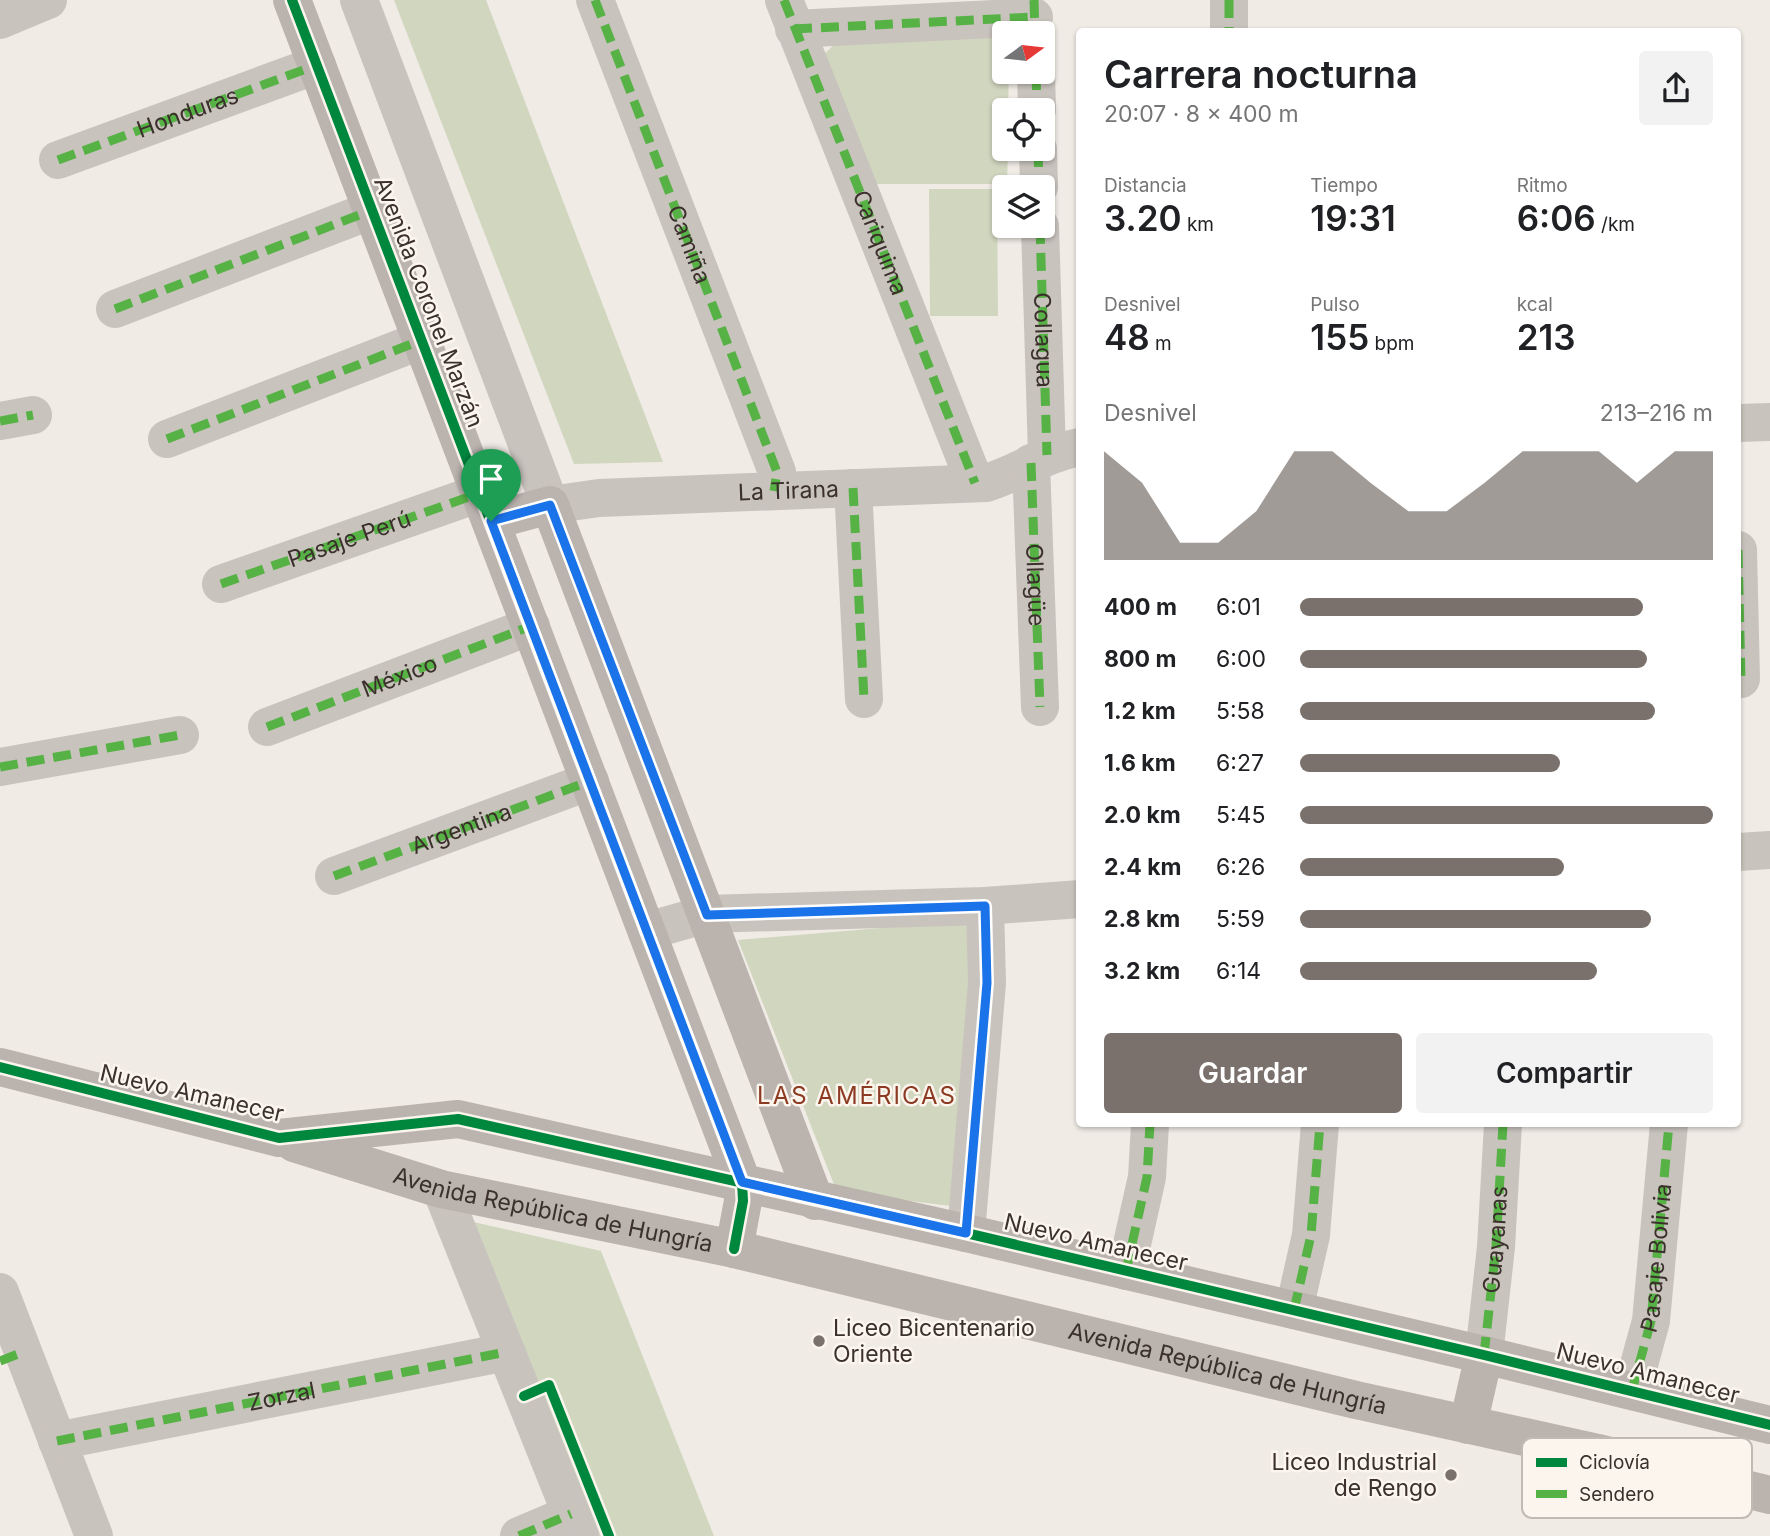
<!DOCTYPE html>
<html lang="es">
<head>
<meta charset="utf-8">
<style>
  :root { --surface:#fff; --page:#f2f2f2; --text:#202124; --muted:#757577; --accent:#7a716c }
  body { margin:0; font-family:Inter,sans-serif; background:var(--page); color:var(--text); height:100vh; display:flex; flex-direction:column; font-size:26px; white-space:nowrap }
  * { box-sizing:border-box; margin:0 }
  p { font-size:23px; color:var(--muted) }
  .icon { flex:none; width:38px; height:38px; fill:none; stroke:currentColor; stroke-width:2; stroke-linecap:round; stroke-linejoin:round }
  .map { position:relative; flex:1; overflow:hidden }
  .panel { position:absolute; left:1076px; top:28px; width:665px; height:1099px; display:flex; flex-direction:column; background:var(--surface); border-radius:7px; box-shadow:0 2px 5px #0004 }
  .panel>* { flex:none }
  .needle { width:46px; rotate:75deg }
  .buttons { position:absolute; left:992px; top:21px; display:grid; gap:14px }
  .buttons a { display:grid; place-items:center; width:63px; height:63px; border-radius:7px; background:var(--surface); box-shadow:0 2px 5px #0004; font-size:35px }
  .pin { position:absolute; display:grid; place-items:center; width:60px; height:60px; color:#fff; margin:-72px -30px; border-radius:50% 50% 50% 0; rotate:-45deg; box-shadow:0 0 7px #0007 }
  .pin .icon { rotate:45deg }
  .round { display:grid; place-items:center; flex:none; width:74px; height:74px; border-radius:7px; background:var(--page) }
  .summary { display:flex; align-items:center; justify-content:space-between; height:119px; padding:0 28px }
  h1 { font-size:38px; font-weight:600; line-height:52px }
  .stats { display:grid; grid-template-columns:repeat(3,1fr); gap:10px; height:119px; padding:7px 28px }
  .stats div { display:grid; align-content:center }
  .stats b { font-size:35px; font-weight:600 }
  .stats small { font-size:19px; font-weight:400 }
  .stats p { font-size:19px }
  .chart { height:196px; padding:14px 28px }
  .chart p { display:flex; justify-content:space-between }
  .chart svg { width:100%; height:126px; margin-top:7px; fill:var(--accent); opacity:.7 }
  .button { display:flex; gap:14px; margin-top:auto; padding:14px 28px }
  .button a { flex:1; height:80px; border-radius:7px; background:var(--accent); color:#fff; font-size:28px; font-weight:600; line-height:80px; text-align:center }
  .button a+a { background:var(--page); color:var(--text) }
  ul { padding:0 28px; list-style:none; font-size:23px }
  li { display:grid; grid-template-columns:112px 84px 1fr; align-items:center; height:52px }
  li i { height:18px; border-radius:9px; background:var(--accent) }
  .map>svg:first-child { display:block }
</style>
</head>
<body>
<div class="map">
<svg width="1770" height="1536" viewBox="0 0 1770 1536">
  <rect width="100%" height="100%" fill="#f0ebe5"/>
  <path fill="#d1d6bf" d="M394 0H486L663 462 574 464Z
    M988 34 1004 47V72H1009L1008 110H1004V149H1008L1007 184H870L823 55 836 43Z
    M929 189H997L998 316H930Z
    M976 920 951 1206 837 1192 738 940Z
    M469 1221 601 1251 714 1536H593Z"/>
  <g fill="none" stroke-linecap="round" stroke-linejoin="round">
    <g stroke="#c9c3be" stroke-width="38">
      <path id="s1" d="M359 0 550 505 599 498 986 483C1019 473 1043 454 1080 447"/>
      <path id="s2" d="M595 0 777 472 774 491"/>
      <path d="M784 0 975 483"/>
      <path d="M1229 0V32"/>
      <path d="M0 20 48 0"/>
      <path d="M794 29 1034 17"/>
      <path d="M1036 72 1037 110"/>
      <path d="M1038 149 1039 187"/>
      <path id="s3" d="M58 160 317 65"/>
      <path id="s4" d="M1040 226 1047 455"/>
      <path d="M115 309 372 210"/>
      <path d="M0 421 33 415"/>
      <path d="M1738 423 1770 422"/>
      <path d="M167 439 422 340"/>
      <path d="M1031 463 1040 707"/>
      <path d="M853 488 864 699"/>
      <path d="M1738 550 1741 679"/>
      <path id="s5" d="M221 584 480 493"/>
      <path id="s6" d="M267 727 531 626"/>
      <path d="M0 767 180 735"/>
      <path d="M1738 852 1770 850"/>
      <path d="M334 876 590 781"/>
      <path d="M647 931 707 914 985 906 1080 899"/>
      <path d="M441 1189 580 1536"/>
      <path d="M966 1233 987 983 985 906"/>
      <path d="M1126 1271 1147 1177 1150 1124"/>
      <path d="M0 1292 94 1536"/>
      <path d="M1294 1310 1311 1235 1320 1124"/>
      <path d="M1484 1355 1496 1247 1503 1124"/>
      <path id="s7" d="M1632 1390 1651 1321 1669 1124"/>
      <path id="s8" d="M57 1441 506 1352"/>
      <path d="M519 1536 571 1514"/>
    </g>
    <g stroke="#bab3ae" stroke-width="38">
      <path d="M292 0 742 1182 743 1201 734 1249"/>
      <path d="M491 521 550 505 815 1201"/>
      <path d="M0 1067 279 1138 458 1119 966 1233 1484 1355 1770 1425"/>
      <path id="s9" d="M294 1143 441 1189 734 1249 1356 1400 1598 1453 1770 1495"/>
      <path d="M1468 1425 1484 1355"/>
    </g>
    <g stroke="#57b246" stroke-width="9" stroke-dasharray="18 9" stroke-linecap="butt">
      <path d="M595 0 777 472 774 491"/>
      <path id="s10" d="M784 0 975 483"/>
      <path d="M1034 0 1035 33"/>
      <path d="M1229 0V32"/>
      <path d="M794 29 1034 17"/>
      <path d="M1036 72 1037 110"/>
      <path d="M1038 149 1039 187"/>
      <path d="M58 160 317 65"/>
      <path d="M1040 226 1047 455"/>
      <path d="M115 309 372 210"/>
      <path d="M0 421 33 415"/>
      <path d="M167 439 422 340"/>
      <path id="s11" d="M1031 463 1040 707"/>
      <path d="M853 488 864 699"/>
      <path d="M1738 550 1741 679"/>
      <path d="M221 584 480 493"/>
      <path d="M267 727 531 626"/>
      <path d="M0 767 180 735"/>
      <path id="s12" d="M334 876 590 781"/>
      <path d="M966 1233 987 983 985 906"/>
      <path d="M1126 1271 1147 1177 1150 1124"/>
      <path d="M1294 1310 1311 1235 1320 1124"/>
      <path id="s13" d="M1484 1355 1496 1247 1503 1124"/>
      <path d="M0 1361 23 1352"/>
      <path d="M1632 1390 1651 1321 1669 1124"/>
      <path d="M57 1441 506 1352"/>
      <path d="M519 1536 571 1514"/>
    </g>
    <defs>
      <path id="cycleway" d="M292 0 742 1182 743 1201 734 1249
        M0 1067 279 1138 458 1119 966 1233 1484 1355 1770 1425
        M524 1396 549 1385 609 1536"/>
    </defs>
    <use href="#cycleway" stroke="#fbf5ee" stroke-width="15"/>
    <use href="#cycleway" stroke="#00873e" stroke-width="10"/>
  </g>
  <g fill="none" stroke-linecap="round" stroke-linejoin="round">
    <defs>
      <path id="route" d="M550 505 707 915 985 906 987 983 966 1233 742 1182 491 521Z"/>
    </defs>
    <use href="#route" stroke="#fff" stroke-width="14"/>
    <use href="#route" stroke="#1a73e8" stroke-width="9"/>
  </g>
  <g fill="#7a716c" stroke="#fbf5ee" stroke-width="2.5">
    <circle cx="819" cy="1341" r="7"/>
    <circle cx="1451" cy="1475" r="7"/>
  </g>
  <g text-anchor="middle" stroke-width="5" stroke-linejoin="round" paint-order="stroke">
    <g font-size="23" fill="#3b302b" stroke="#fbf5ee">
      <text dy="8" stroke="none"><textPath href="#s3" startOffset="138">Honduras</textPath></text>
      <text dy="8" stroke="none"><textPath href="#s10" startOffset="261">Cariquima</textPath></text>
      <text dy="8" stroke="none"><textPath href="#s2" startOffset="262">Camiña</textPath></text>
      <text transform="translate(429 302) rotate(69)" y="8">Avenida Coronel Marzán</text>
      <text dy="8" stroke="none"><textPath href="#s4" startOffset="114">Collagua</textPath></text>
      <text dy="8" stroke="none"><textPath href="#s1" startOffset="779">La Tirana</textPath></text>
      <text dy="8" stroke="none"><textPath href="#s5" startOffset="136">Pasaje Perú</textPath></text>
      <text dy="8" stroke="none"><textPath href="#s11" startOffset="122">Ollagüe</textPath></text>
      <text dy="8" stroke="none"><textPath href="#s6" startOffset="142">México</textPath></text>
      <text dy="8" stroke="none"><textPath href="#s12" startOffset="136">Argentina</textPath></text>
      <text transform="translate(192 1093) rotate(13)" y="8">Nuevo Amanecer</text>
      <text dy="8" stroke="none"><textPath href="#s9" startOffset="268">Avenida República de Hungría</textPath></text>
      <text dy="8" stroke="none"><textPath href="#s13" startOffset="116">Guayanas</textPath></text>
      <text transform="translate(1096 1242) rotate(13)" y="8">Nuevo Amanecer</text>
      <text dy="8" stroke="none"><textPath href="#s7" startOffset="135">Pasaje Bolivia</textPath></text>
      <text dy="8" stroke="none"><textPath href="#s9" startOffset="961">Avenida República de Hungría</textPath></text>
      <text transform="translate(1648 1373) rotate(14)" y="8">Nuevo Amanecer</text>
      <text dy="8" stroke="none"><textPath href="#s8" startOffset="229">Zorzal</textPath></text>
    </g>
    <g font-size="23" fill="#3b302b" stroke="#fbf5ee" text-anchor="start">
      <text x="833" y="1336">Liceo Bicentenario<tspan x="833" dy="26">Oriente</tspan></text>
      <text x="1437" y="1470" text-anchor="end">Liceo Industrial<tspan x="1437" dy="26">de Rengo</tspan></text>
    </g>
    <g font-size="24" letter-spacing="2" fill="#8c3b22" stroke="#fbf5ee">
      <text x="857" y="1104">LAS AMÉRICAS</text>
    </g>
  </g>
  <rect x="1522" y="1438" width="230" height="80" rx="10" fill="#fbf5ee" stroke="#c1bab4" stroke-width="2"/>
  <rect x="1536" y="1458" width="31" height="9" fill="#00873e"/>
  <rect x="1536" y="1490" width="31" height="8" fill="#57b246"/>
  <g font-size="19" fill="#3b302b">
    <text x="1579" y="1469">Ciclovía</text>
    <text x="1579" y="1501">Sendero</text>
  </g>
</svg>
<div class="buttons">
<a><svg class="needle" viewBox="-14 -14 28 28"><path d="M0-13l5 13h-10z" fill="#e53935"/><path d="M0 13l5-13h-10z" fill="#757577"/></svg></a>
<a><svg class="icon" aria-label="locate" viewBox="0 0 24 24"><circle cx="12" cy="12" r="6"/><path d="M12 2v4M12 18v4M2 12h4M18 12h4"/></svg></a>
<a><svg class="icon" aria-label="layers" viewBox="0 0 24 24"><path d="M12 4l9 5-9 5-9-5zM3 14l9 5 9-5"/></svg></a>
</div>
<div class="pin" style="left:491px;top:521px;background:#1e9e55"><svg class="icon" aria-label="arrive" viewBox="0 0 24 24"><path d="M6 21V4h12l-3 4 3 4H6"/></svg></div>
<section class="panel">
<div class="summary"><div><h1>Carrera nocturna</h1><p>20:07 · 8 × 400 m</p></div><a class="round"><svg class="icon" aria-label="share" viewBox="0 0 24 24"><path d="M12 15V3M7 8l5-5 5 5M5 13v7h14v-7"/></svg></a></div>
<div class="stats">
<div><p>Distancia</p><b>3.20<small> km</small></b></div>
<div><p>Tiempo</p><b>19:31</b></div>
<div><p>Ritmo</p><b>6:06<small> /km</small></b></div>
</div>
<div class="stats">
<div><p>Desnivel</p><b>48<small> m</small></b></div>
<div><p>Pulso</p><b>155<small> bpm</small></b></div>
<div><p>kcal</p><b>213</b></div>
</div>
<div class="chart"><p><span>Desnivel</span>213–216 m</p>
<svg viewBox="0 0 160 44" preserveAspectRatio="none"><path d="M0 44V6L10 17L20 38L30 38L40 27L50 6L60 6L70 17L80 27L90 27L100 17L110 6L120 6L130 6L140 17L150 6L160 6V44z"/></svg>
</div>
<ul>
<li><b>400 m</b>6:01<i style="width:83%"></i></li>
<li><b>800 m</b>6:00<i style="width:84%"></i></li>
<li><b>1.2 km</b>5:58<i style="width:86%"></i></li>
<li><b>1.6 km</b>6:27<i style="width:63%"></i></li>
<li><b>2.0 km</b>5:45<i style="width:100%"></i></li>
<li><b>2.4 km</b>6:26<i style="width:64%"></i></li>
<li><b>2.8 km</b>5:59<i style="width:85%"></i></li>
<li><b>3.2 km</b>6:14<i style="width:72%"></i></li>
</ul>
<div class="button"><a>Guardar</a><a>Compartir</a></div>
</section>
</div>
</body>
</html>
